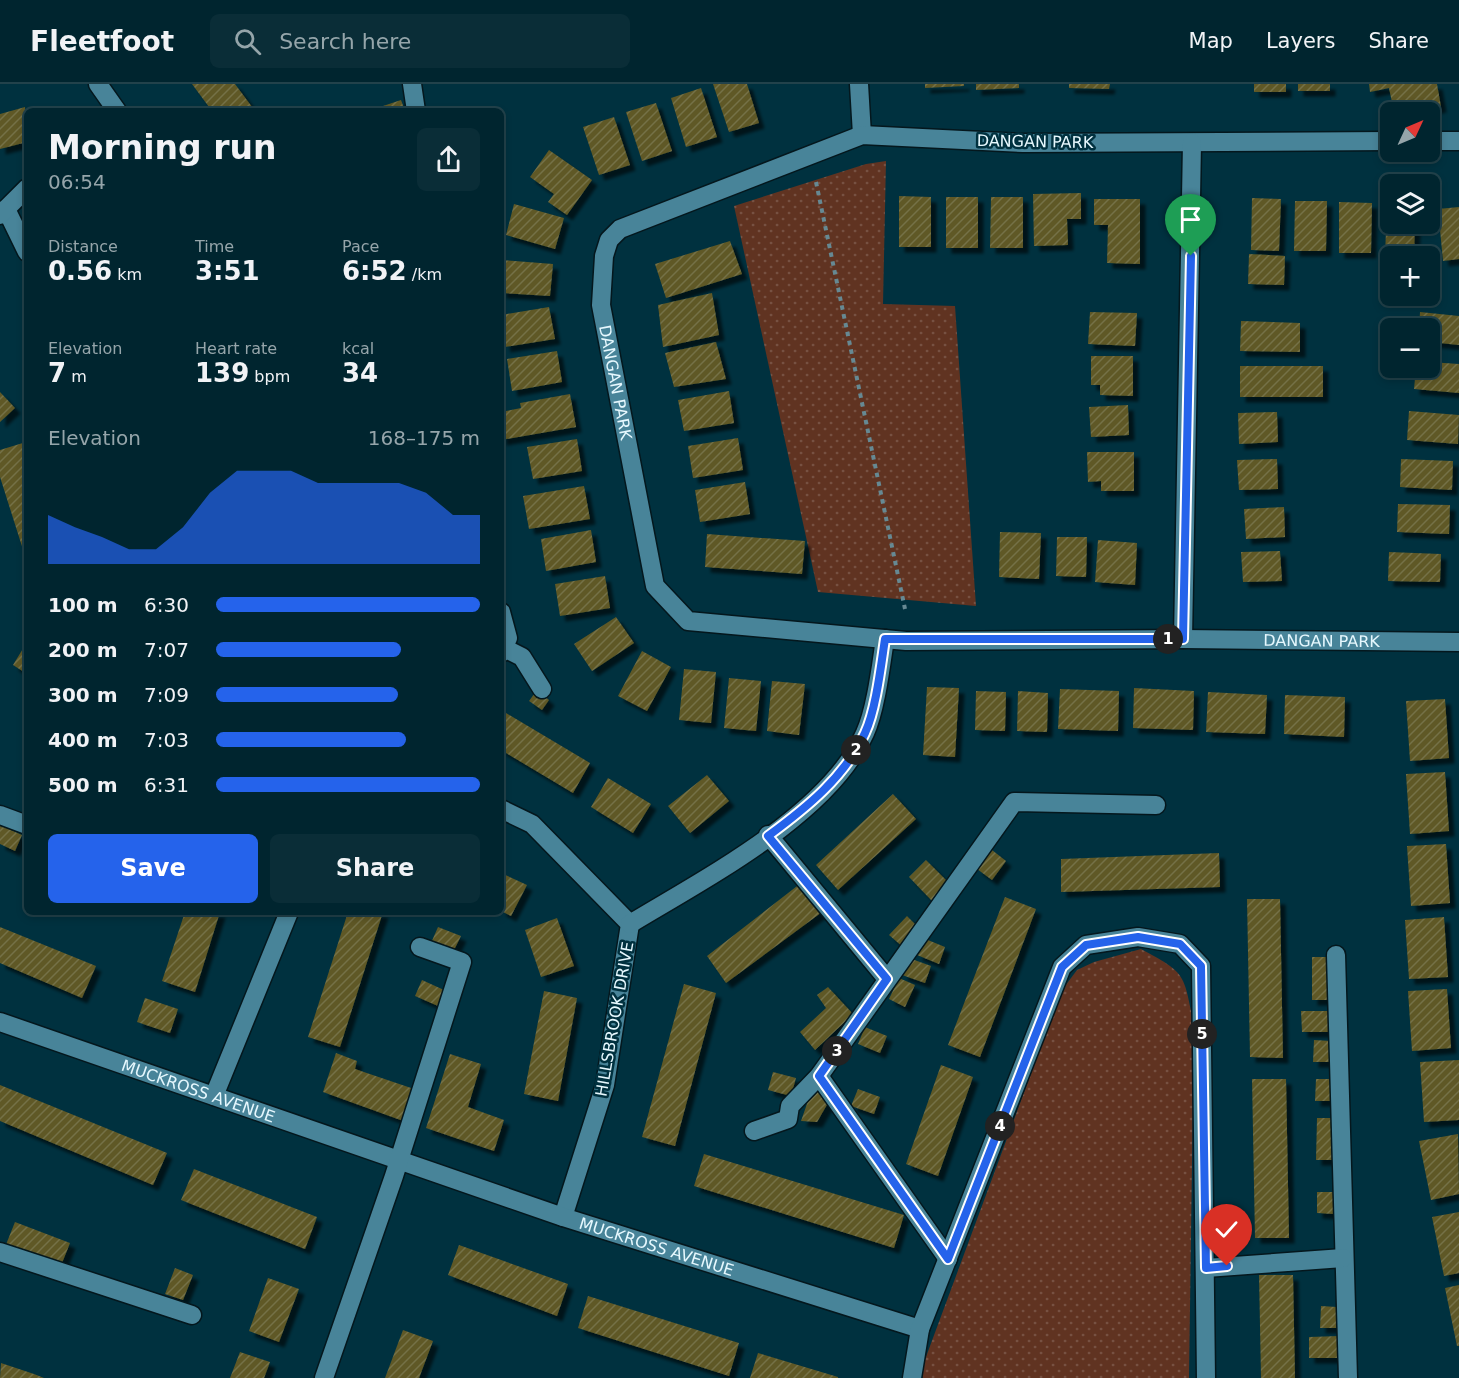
<!DOCTYPE html>
<html lang="en">
<head>
<meta charset="utf-8">
<style>
  :root { --surface:#00252f; --page:#0a2d37; --text:#f1f3f6; --muted:#95a5aa; --line:#22424b; --accent:#2563eb }
  body { margin:0; font-family:"DejaVu Sans",sans-serif; background:var(--page); color:var(--text); height:100vh; display:flex; flex-direction:column; font-size:22px; white-space:nowrap }
  * { box-sizing:border-box; margin:0 }
  p { font-size:20px; color:var(--muted) }
  .icon { flex:none; width:33px; height:33px; fill:none; stroke:currentColor; stroke-width:2; stroke-linecap:round; stroke-linejoin:round }
  .map { position:relative; flex:1; overflow:hidden }
  .side { position:absolute; left:24px; top:24px; width:480px; height:807px; display:flex; flex-direction:column; background:var(--surface); border-radius:9px; box-shadow:0 3px 9px #0003,0 0 0 2px var(--line) }
  .side>* { flex:none }
  .needle { width:39px; rotate:46deg }
  .tools { position:absolute; left:1380px; top:18px; display:grid; gap:12px }
  .tools a { display:grid; place-items:center; width:60px; height:60px; border-radius:9px; background:var(--surface); box-shadow:0 3px 9px #0003,0 0 0 2px var(--line); font-size:30px }
  .pin { position:absolute; display:grid; place-items:center; width:51px; height:51px; color:#fff; margin:-62px -26px; border-radius:50% 50% 50% 0; rotate:-45deg; box-shadow:0 0 6px #0007 }
  .pin .icon { rotate:45deg }
  .km { position:absolute; width:30px; height:30px; margin:-15px; border-radius:50%; background:#222; color:#fff; font-size:16px; line-height:30px; text-align:center }
  .round { display:grid; place-items:center; flex:none; width:63px; height:63px; border-radius:9px; background:var(--page) }
  .head { display:flex; align-items:center; justify-content:space-between; height:102px; padding:0 24px }
  h1 { font-size:33px; font-weight:700; line-height:45px }
  .metrics { display:grid; grid-template-columns:repeat(3,1fr); gap:9px; height:102px; padding:6px 24px }
  .metrics div { display:grid; align-content:center }
  .metrics b { font-size:26px; font-weight:700 }
  .metrics small { font-size:16px; font-weight:400 }
  .metrics p { font-size:16px }
  .chart { height:168px; padding:12px 24px }
  .chart p { display:flex; justify-content:space-between }
  .chart svg { width:100%; height:108px; margin-top:6px; fill:var(--accent); opacity:.7 }
  .primary-button { display:flex; gap:12px; margin-top:auto; padding:12px 24px }
  .primary-button a { flex:1; height:69px; border-radius:9px; background:var(--accent); color:#fff; font-size:24px; font-weight:700; line-height:69px; text-align:center }
  .primary-button a+a { background:var(--page); color:var(--text) }
  ul { padding:0 24px; list-style:none; font-size:20px }
  li { display:grid; grid-template-columns:96px 72px 1fr; align-items:center; height:45px }
  li i { height:15px; border-radius:8px; background:var(--accent) }
  header { display:flex; align-items:center; gap:36px; box-sizing:border-box; height:84px; padding:0 30px; background:var(--surface); border-bottom:2px solid var(--line) }
  header strong { font-size:28px }
  nav { display:flex; gap:33px; margin-inline-start:auto; font-size:21px }
  .search { width:420px; height:54px; background:var(--page); display:flex; align-items:center; gap:15px; box-sizing:border-box; padding:0 21px; border-radius:9px; color:var(--muted); font-size:22px }
  .map>svg:first-child { display:block }
</style>
</head>
<body>
<header>
<strong>Fleetfoot</strong>
<div class="search"><svg class="icon" aria-label="search" viewBox="0 0 24 24"><circle cx="10" cy="10" r="6"/><path d="M15 15l6 6"/></svg>Search here</div>
<nav><a>Map</a><a>Layers</a><a>Share</a></nav>
</header>
<div class="map">
<svg width="1459" height="1294" viewBox="0 0 1459 1294">
  <defs>
    <pattern id="grass-dots" width="8" height="8" patternUnits="userSpaceOnUse" patternTransform="scale(1.5)"><rect width="8" height="8" fill="#603321"/><path d="M2 2h.1M6 6h.1" fill="none" stroke="#775142" stroke-width="1.8" stroke-linecap="round"/></pattern>
    <pattern id="building-hatch" width="6" height="6" patternUnits="userSpaceOnUse" patternTransform="scale(1.5)"><rect width="6" height="6" fill="#5e5826"/><path d="M-1 1l2-2M0 6l6-6M5 7l2-2" fill="none" stroke="#757147"/></pattern>
    <filter id="shadow"><feDropShadow dx="5.5" dy="5.5" stdDeviation="1.5" flood-color="#0009"/></filter>
  </defs>
  <rect width="100%" height="100%" fill="#00313f"/>
  <path fill="url(#grass-dots)" d="M886 77 883 220 955 222 976 522 818 508 734 122 866 80Z
    M1141 865C1188 890 1183 890 1194 940L1189 1294H923L920 1289 1062 906 1077 886 1094 878Z"/>
  <path fill="url(#building-hatch)" filter="url(#shadow)" d="M192 0H235L255 27H212Z
    M713 0H747L759 39 729 48Z
    M925 0H964V2L925 4Z
    M976 0H1019V4L976 6Z
    M1069 0H1110L1109 5 1069 4Z
    M1254 0H1286V8H1254Z
    M1298 0H1330V7H1298Z
    M1369 0H1437L1441 23 1417 28H1394L1389 4 1370 8Z
    M701 4 717 53 686 63 671 14Z
    M401 16 405 27H385L383 22Z
    M656 19 672 67 642 77 626 28Z
    M25 23 27 58 0 65V30Z
    M614 33 630 81 599 91 583 43Z
    M549 66 592 96 567 131 548 118 554 110 530 93Z
    M1081 109V135H1067L1068 161 1034 162 1033 110Z
    M899 112 931 113V163H899Z
    M946 113H978V164H946Z
    M991 113H1023V164H990Z
    M1252 114 1281 115 1279 167 1251 166Z
    M1094 115H1140V180L1107 179 1108 141H1094Z
    M1295 117H1327L1326 167H1294Z
    M1339 118 1372 119 1371 169H1339Z
    M514 120 564 134 555 165 506 151Z
    M1387 120H1390V140H1415L1414 172H1385Z
    M1459 123V175L1443 177 1438 125Z
    M730 157 742 190 666 214 655 180Z
    M1249 170 1285 172 1284 201 1248 200Z
    M502 176 553 180 550 212 501 209Z
    M712 209 719 251 663 263 658 221Z
    M549 223 555 255 505 263 501 231Z
    M1090 228 1137 229 1135 262 1088 260Z
    M1420 228 1459 232V261L1430 258V244H1419Z
    M1241 237 1300 239V268L1240 267Z
    M716 258 726 295 674 303 665 269Z
    M557 267 562 298 512 307 507 275Z
    M1091 272H1133V312L1100 311V301H1091Z
    M1430 278 1459 280V309L1414 305 1416 284H1430Z
    M1240 282H1323V313H1240Z
    M729 307 734 339 684 347 678 316Z
    M0 308 15 324 0 338Z
    M570 310 576 343 501 356V328L521 324 520 319Z
    M1128 321 1129 351 1091 353 1089 323Z
    M1409 327 1459 331 1458 360 1407 356Z
    M1277 328 1278 358 1239 360 1238 329Z
    M738 354 743 386 693 394 688 362Z
    M577 355 582 387 533 395 527 363Z
    M26 358 27 363 26 475 0 393V366Z
    M1087 368H1134V407H1101V397L1088 398Z
    M1277 375 1278 405 1239 406 1237 376Z
    M1401 375 1453 377 1452 406 1400 403Z
    M745 398 750 430 700 438 695 406Z
    M584 402 590 435 529 445 523 412Z
    M1398 420 1450 421 1449 450 1397 448Z
    M1284 423 1285 453 1246 455 1244 425Z
    M591 446 596 478 546 487 541 455Z
    M1000 448 1041 449 1039 495 999 493Z
    M707 450 805 457 802 490 705 483Z
    M1057 453H1087L1086 493 1056 492Z
    M1098 456 1137 459 1135 501 1095 498Z
    M1280 467 1282 497 1243 498 1241 468Z
    M1389 468 1441 470 1440 498 1388 497Z
    M605 492 610 524 560 532 555 500Z
    M616 533 634 559 592 587 574 560Z
    M27 558V590L13 581Z
    M642 567 671 583 647 627 618 612Z
    M684 585 716 588 711 639 679 636Z
    M729 594 761 597 756 647 724 644Z
    M772 597 805 600 799 651 767 647Z
    M927 603 959 604 955 673 923 671Z
    M1134 604 1194 607 1193 646 1133 644Z
    M1060 605 1119 607 1118 647 1058 645Z
    M537 606 549 616 542 626 529 617Z
    M976 607 1006 608 1005 647 975 646Z
    M1018 607 1048 609 1047 648 1017 647Z
    M1208 608 1267 611 1265 650 1206 648Z
    M1285 611 1345 613 1344 653 1284 650Z
    M1445 615 1449 674 1410 677 1406 617Z
    M501 626 590 679 573 709 501 666Z
    M1445 688 1449 747 1410 750 1406 690Z
    M707 691 729 717 690 749 668 722Z
    M608 694 651 720 633 749 591 723Z
    M893 710 916 735 838 806 816 781Z
    M0 741 22 751 15 767 0 760Z
    M1446 760 1450 819 1411 822 1407 762Z
    M992 766 1006 777 992 796 977 785Z
    M1219 769 1220 803 1061 808V775Z
    M926 776 948 798 934 819 909 793Z
    M501 789 527 801 511 832 501 827Z
    M801 799 822 828 726 899 707 872Z
    M1005 813 1036 825 980 973 948 961Z
    M1247 815H1280L1283 974 1250 973Z
    M185 828H220L195 908 162 897Z
    M348 828H383L340 963 308 953Z
    M907 832 918 843 903 863 889 851Z
    M1444 833 1448 893 1409 895 1405 836Z
    M557 834 574 882 541 893 525 846Z
    M0 843 96 882 82 914 0 879Z
    M438 843 461 852 453 868 431 859Z
    M923 854 945 863 939 880 917 871Z
    M1312 873H1329V916H1312Z
    M909 874 931 882 925 899 902 891Z
    M899 894 915 901 905 923 889 915Z
    M422 896 444 906 438 922 415 912Z
    M684 900 716 909 675 1062 642 1053Z
    M828 903 853 930 815 966 800 948 826 924 817 911Z
    M1447 905 1451 964 1412 967 1408 907Z
    M544 907 577 914 558 1017 524 1010Z
    M145 914 178 925 170 949 137 938Z
    M1301 927H1332V948H1302Z
    M865 943 887 952 880 969 858 960Z
    M1314 956 1331 957 1330 978H1313Z
    M336 969 357 977 355 985 417 1006 406 1038 323 1008Z
    M450 970 481 980 468 1023 504 1036 494 1067 426 1044Z
    M1459 976V1036L1424 1038 1420 978Z
    M941 981 973 993 938 1092 906 1080Z
    M773 988 796 994 791 1012 768 1006Z
    M1252 995H1286L1289 1154H1255Z
    M1316 995H1333L1332 1017H1315Z
    M0 1001 167 1069 153 1101 0 1037Z
    M858 1005 880 1013 874 1030 851 1022Z
    M817 1007 828 1019 817 1038 801 1037 809 1014Z
    M1317 1034H1334V1076H1316Z
    M1458 1050 1459 1110 1431 1116 1419 1057Z
    M704 1070 904 1131 894 1164 694 1102Z
    M194 1085 317 1133 305 1165 181 1116Z
    M1317 1108H1334V1130L1317 1129Z
    M1459 1128V1189L1444 1192 1432 1133Z
    M15 1138 70 1159 60 1184 5 1163Z
    M459 1161 568 1200 557 1232 448 1191Z
    M175 1184 193 1191 183 1216 165 1210Z
    M1259 1191H1293L1295 1294H1261Z
    M268 1194 299 1205 279 1258 249 1247Z
    M1459 1201V1262H1457L1445 1204Z
    M588 1212 739 1259 729 1292 578 1244Z
    M1321 1222 1337 1223V1244H1320Z
    M403 1246 433 1257 419 1294H385Z
    M1339 1252V1274H1309V1253Z
    M240 1268 270 1278 264 1294H230Z
    M758 1269 838 1293V1294H750Z
    M1 1279 34 1290 44 1294H0Z"/>
  <g fill="none" stroke-linecap="round" stroke-linejoin="round">
    <defs>
      <g id="minor">
        <path d="M98 0 117 27"/>
        <path d="M412 0 416 27"/>
        <path d="M859 0 862 51"/>
        <path id="s1" d="M1390 57 1023 59 862 51 620 145 609 156 604 172 601 221 655 502 688 537 906 557 1183 555 1459 558"/>
        <path d="M1430 57H1459"/>
        <path d="M6 125 27 168"/>
        <path d="M0 131 27 104"/>
        <path d="M501 528 508 554 501 569"/>
        <path d="M1183 555 1192 59"/>
        <path d="M504 564 522 573 542 605"/>
        <path d="M501 725 532 740 630 840 605 1001 563 1133"/>
        <path d="M0 731 27 741"/>
        <path d="M768 751 887 895"/>
        <path d="M630 840C704 795 830 730 865 649 876 625 881 581 885 555"/>
        <path d="M1336 871 1348 1294"/>
        <path id="s2" d="M0 938 563 1133 920 1245"/>
        <path d="M819 992 948 1175"/>
        <path d="M214 1012 289 828"/>
        <path d="M754 1047 788 1035 790 1022 819 992 1014 718 1156 721"/>
        <path d="M0 1168 192 1231"/>
        <path d="M1206 1184 1343 1174"/>
        <path d="M324 1294 394 1092 462 878 420 863"/>
        <path d="M912 1294 920 1245 1062 883 1086 861 1138 853 1180 860 1201 882 1206 1294"/>
      </g>
    </defs>
    <use href="#minor" stroke="#04171d" stroke-width="21"/>
    <path stroke="#668993" stroke-width="4" stroke-dasharray="4.5 4.5" stroke-linecap="butt" d="M816 98 905 525"/>
    <use href="#minor" stroke="#488499" stroke-width="18"/>
  </g>
  <g fill="none" stroke-linecap="round" stroke-linejoin="round">
    <defs>
      <path id="route" d="M1191 172 1183 555H885C881 581 876 626 865 649 845 693 806 724 768 752L887 895 819 992 948 1175 1062 883 1086 861 1138 853 1180 860 1201 882 1206 1184 1227 1182"/>
    </defs>
    <use href="#route" stroke="#fff" stroke-width="12"/>
    <use href="#route" stroke="#2563eb" stroke-width="8"/>
  </g>
  <g text-anchor="middle" stroke-width="5" stroke-linejoin="round" paint-order="stroke">
    <g font-size="16" fill="#e6f8fe" stroke="#00313f">
      <text transform="translate(1035 57) rotate(1)" y="6">DANGAN PARK</text>
      <text dy="6" stroke="none"><textPath href="#s1" startOffset="948">DANGAN PARK</textPath></text>
      <text dy="6" stroke="none"><textPath href="#s1" startOffset="1838">DANGAN PARK</textPath></text>
      <text transform="translate(614 935) rotate(-80)" y="6">HILLSBROOK DRIVE</text>
      <text dy="6" stroke="none"><textPath href="#s2" startOffset="210">MUCKROSS AVENUE</textPath></text>
      <text dy="6" stroke="none"><textPath href="#s2" startOffset="694">MUCKROSS AVENUE</textPath></text>
    </g>
  </g>
</svg>
<div class="tools">
<a><svg class="needle" viewBox="-14 -14 28 28"><path d="M0-13l5 13h-10z" fill="#e53935"/><path d="M0 13l5-13h-10z" fill="#95a5aa"/></svg></a>
<a><svg class="icon" aria-label="layers" viewBox="0 0 24 24"><path d="M12 4l9 5-9 5-9-5zM3 14l9 5 9-5"/></svg></a>
<a>+</a>
<a>−</a>
</div>
<div class="pin" style="left:1191px;top:172px;background:#1e9e55"><svg class="icon" aria-label="arrive" viewBox="0 0 24 24"><path d="M6 21V4h12l-3 4 3 4H6"/></svg></div>
<div class="pin" style="left:1227px;top:1182px;background:#d93025"><svg class="icon" aria-label="check" viewBox="0 0 24 24"><path d="M5 12l5 5 9-10"/></svg></div>
<b class="km" style="left:1168px;top:555px">1</b>
<b class="km" style="left:856px;top:666px">2</b>
<b class="km" style="left:837px;top:967px">3</b>
<b class="km" style="left:1000px;top:1042px">4</b>
<b class="km" style="left:1202px;top:950px">5</b>
<section class="side">
<div class="head"><div><h1>Morning run</h1><p>06:54</p></div><a class="round"><svg class="icon" aria-label="share" viewBox="0 0 24 24"><path d="M12 15V3M7 8l5-5 5 5M5 13v7h14v-7"/></svg></a></div>
<div class="metrics">
<div><p>Distance</p><b>0.56<small> km</small></b></div>
<div><p>Time</p><b>3:51</b></div>
<div><p>Pace</p><b>6:52<small> /km</small></b></div>
</div>
<div class="metrics">
<div><p>Elevation</p><b>7<small> m</small></b></div>
<div><p>Heart rate</p><b>139<small> bpm</small></b></div>
<div><p>kcal</p><b>34</b></div>
</div>
<div class="chart"><p><span>Elevation</span>168–175 m</p>
<svg viewBox="0 0 160 44" preserveAspectRatio="none"><path d="M0 44V24L10 29L20 33L30 38L40 38L50 29L60 15L70 6L80 6L90 6L100 11L110 11L120 11L130 11L140 15L150 24L160 24V44z"/></svg>
</div>
<ul>
<li><b>100 m</b>6:30<i style="width:100%"></i></li>
<li><b>200 m</b>7:07<i style="width:70%"></i></li>
<li><b>300 m</b>7:09<i style="width:69%"></i></li>
<li><b>400 m</b>7:03<i style="width:72%"></i></li>
<li><b>500 m</b>6:31<i style="width:100%"></i></li>
</ul>
<div class="primary-button"><a>Save</a><a>Share</a></div>
</section>
</div>
</body>
</html>
